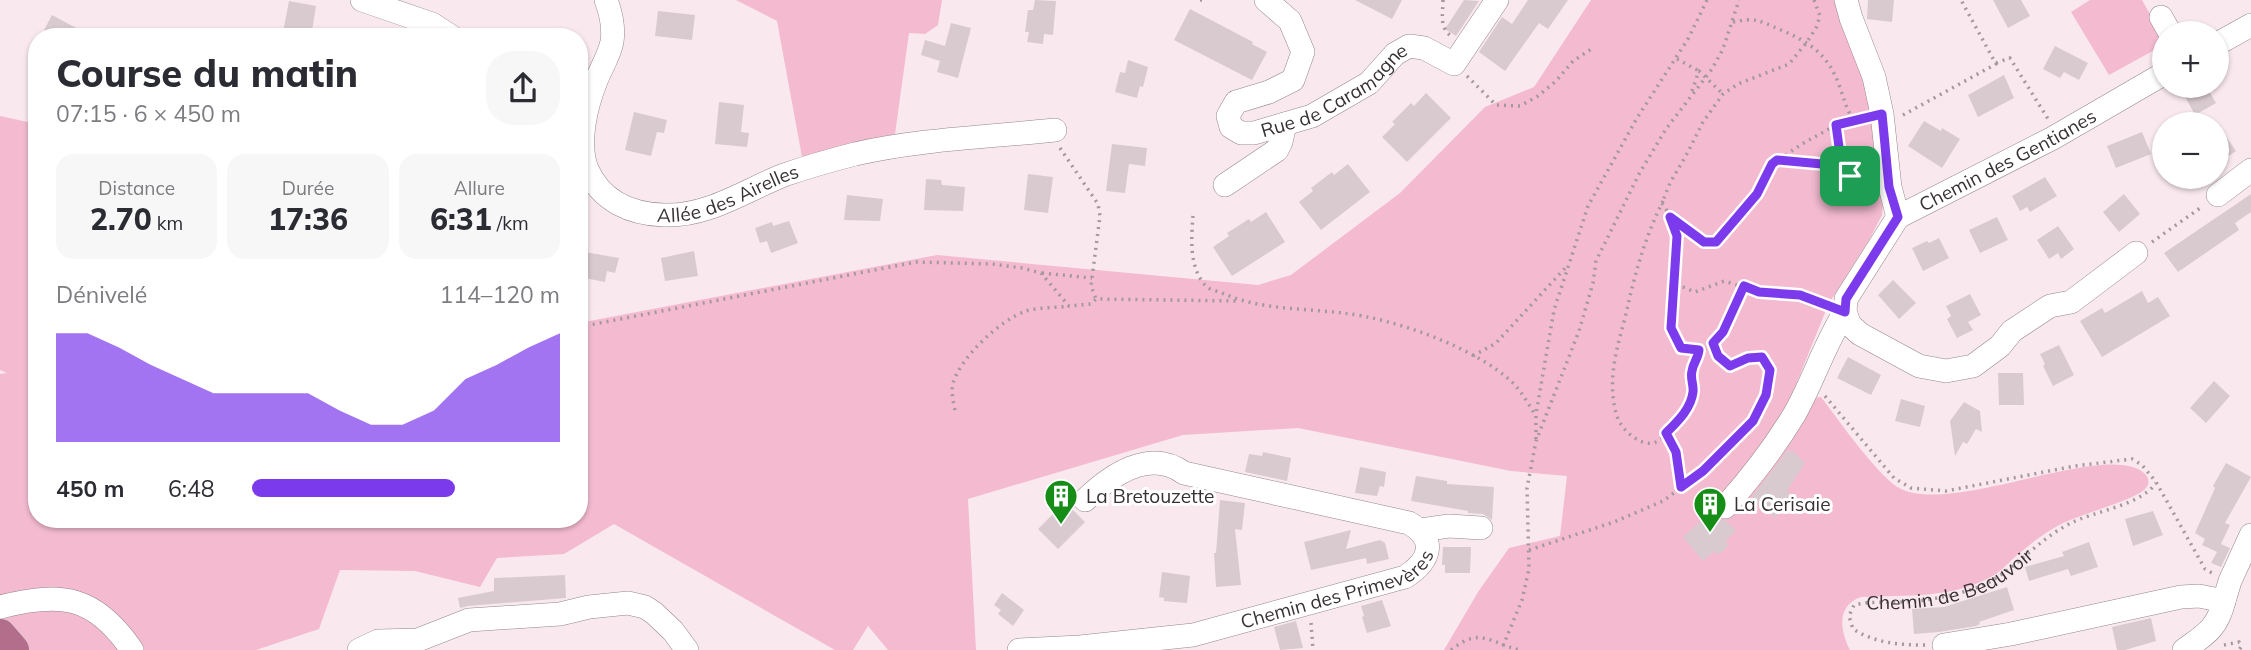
<!DOCTYPE html>
<html lang="fr">
<head>
<meta charset="utf-8">
<style>
  :root { --surface:#fff; --page:#f7f7f7; --text:#2b2b33; --muted:#7c7c81; --accent:#7c3aed }
  body { margin:0; font-family:Mulish,sans-serif; background:var(--page); color:var(--text); height:100vh; display:flex; flex-direction:column; font-size:26px; white-space:nowrap }
  * { box-sizing:border-box; margin:0 }
  p { font-size:23px; color:var(--muted) }
  .icon { flex:none; width:38px; height:38px; fill:none; stroke:currentColor; stroke-width:2; stroke-linecap:round; stroke-linejoin:round }
  .map { position:relative; flex:1; overflow:hidden }
  .panel { position:absolute; left:28px; top:28px; width:560px; height:500px; display:flex; flex-direction:column; background:var(--surface); border-radius:28px; box-shadow:0 2px 5px #0004 }
  .panel>* { flex:none }
  .fabs { position:absolute; left:2152px; top:21px; display:grid; gap:14px }
  .fabs a { display:grid; place-items:center; width:77px; height:77px; border-radius:50%; background:var(--surface); box-shadow:0 2px 5px #0004; font-size:35px }
  .pin { position:absolute; display:grid; place-items:center; width:60px; height:60px; color:#fff; margin:-30px; border-radius:14px; box-shadow:0 4px 10px #0006 }
  .round { display:grid; place-items:center; flex:none; width:74px; height:74px; border-radius:28px; background:var(--page) }
  .headline { display:flex; align-items:center; justify-content:space-between; height:119px; padding:0 28px }
  h1 { font-size:38px; font-weight:800; line-height:52px }
  .figures { display:grid; grid-template-columns:repeat(3,1fr); gap:10px; height:119px; padding:7px 28px }
  .figures div { display:grid; align-content:center; border-radius:18px; background:var(--page); text-align:center }
  .figures b { font-size:30px; font-weight:800 }
  .figures small { font-size:19px; font-weight:400 }
  .figures p { font-size:19px }
  .chart { height:196px; padding:14px 28px }
  .chart p { display:flex; justify-content:space-between }
  .chart svg { width:100%; height:126px; margin-top:7px; fill:var(--accent); opacity:.7 }
  ul { padding:0 28px; list-style:none; font-size:23px }
  li { display:grid; grid-template-columns:112px 84px 1fr; align-items:center; height:52px }
  li i { height:18px; border-radius:9px; background:var(--accent) }
  .map>svg:first-child { display:block }
</style>
</head>
<body>
<div class="map">
<svg width="2251" height="650" viewBox="0 0 2251 650">
  <rect width="100%" height="100%" fill="#f9e9ef"/>
  <path fill="#f3bad0" d="M736 0H942L938 25 925 34 909 33 895 134 802 157 777 21Z
    M1591 0H1840L1874 105 1884 196 1882 215 1869 240 1828 305 1789 402 1821 397C1838 419 1879 478 1901 489 1955 515 2110 439 2145 474 2149 479 2150 483 2146 488 2135 501 2074 515 2054 528 2040 536 2028 546 2016 556 2009 562 2003 569 1996 574 1956 599 1906 595 1861 597 1836 606 1840 630 1850 650H1444L1478 592 1509 548 1560 536 1567 476 1511 471 1298 428 1183 435 968 499 976 650H888L868 626 853 650H835L614 524 564 554 497 558 480 587 415 571 340 570 319 629 256 650H0V374L7 373 0 370V116L37 124V520H579V323L937 255 1258 285 1291 275 1400 193 1485 107 1534 87Z
    M2090 0H2142L2161 34 2160 47 2109 75 2071 12Z"/>
  <path fill="#d9cad0" d="M1035 0 1056 1 1053 35 1044 34 1043 44 1027 42 1029 32H1025L1028 10H1033Z
    M1355 0H1402L1392 19Z
    M1464 0 1479 1 1456 36 1445 29Z
    M1528 0H1568L1548 29 1539 23 1505 71 1479 52 1502 17 1512 24Z
    M1868 0H1894L1892 22 1867 19Z
    M1993 0H2021L2030 16 2008 28Z
    M289 1 316 6 311 37H282Z
    M1190 9 1253 42 1252 44 1267 52 1252 80 1174 40Z
    M658 11 695 15 692 40 655 36Z
    M52 15 93 37H57L44 30Z
    M951 23 971 28 958 78 937 72 940 61 921 55 925 40 945 46Z
    M2055 46 2088 63 2079 80 2064 72 2060 78 2043 69Z
    M1128 60 1148 67 1143 87 1140 86 1137 98 1115 92 1120 72 1125 73Z
    M2004 75 2014 98 1978 117 1968 95Z
    M2195 86H2206L2216 103 2195 115 2183 93Z
    M1426 93 1451 118 1407 162 1382 137 1395 124 1392 122 1411 103 1414 106Z
    M719 102 744 105 741 132 749 133 747 147 715 144Z
    M634 112 667 120 664 133 657 132 651 156 625 150Z
    M1924 121 1941 131 1942 128 1960 139 1942 168 1908 146Z
    M2217 124 2236 151 2217 164Z
    M2142 132 2151 154 2116 168 2107 146Z
    M1112 144 1147 148 1145 166 1129 164 1125 193 1106 191Z
    M1348 164 1370 192 1321 230 1299 202 1313 191 1311 188 1332 172 1334 175Z
    M1028 174 1053 177 1048 213 1024 210Z
    M2045 177 2057 196 2030 212 2027 207 2020 211 2012 196Z
    M926 179 941 180 942 185 965 187 963 211 924 210Z
    M2124 194 2140 214 2119 232 2103 212Z
    M2251 194V212L2235 223 2239 230 2178 272 2164 253Z
    M847 195 883 199 880 221 844 220Z
    M1266 212 1285 242 1232 276 1213 247 1229 236 1227 233 1249 219 1251 222Z
    M1997 217 2008 240 1980 253 1969 230Z
    M789 221 798 243 771 253 767 241 760 243 755 228 772 222 773 226Z
    M2058 226 2074 249 2061 259 2058 253 2049 259 2037 240Z
    M1939 238 1949 258 1923 271 1912 248 1927 241 1929 243Z
    M579 251 619 258 615 273 607 271 605 282 579 277Z
    M694 251 698 276 665 281 661 258Z
    M1893 280 1916 303 1899 319 1878 295Z
    M2142 291 2148 303 2158 297 2170 316 2102 357 2080 321 2102 308 2105 313Z
    M1970 294 1981 315 1968 322 1973 330 1957 338 1947 319 1951 316 1946 306Z
    M2059 345 2074 375 2053 386 2043 366 2045 364 2040 354Z
    M1848 357 1881 375 1871 395 1837 378Z
    M1998 373H2023L2024 405H1999Z
    M2214 381 2230 396 2206 423 2190 408Z
    M1901 399 1925 406 1920 427 1895 421Z
    M1964 402 1980 411 1982 432 1976 429 1967 444 1963 442 1955 456 1950 421Z
    M1788 450 1791 452 1793 451 1805 463 1787 491 1794 497 1775 518 1752 497Z
    M1263 452 1291 458 1287 481 1245 472 1249 454 1262 456Z
    M2226 463 2251 477 2225 523 2230 525 2221 544 2230 548 2221 567 2211 563 2217 552 2202 545 2205 539 2195 533 2215 488 2213 486Z
    M1360 467 1386 472 1384 487 1380 486 1377 496 1355 493Z
    M1416 476 1447 481V484L1494 487 1492 520 1483 514 1468 513V511L1411 501Z
    M1220 500 1245 503 1242 530 1235 529 1241 585 1216 587 1214 553H1216Z
    M1065 502 1085 522 1058 549 1038 529Z
    M1712 511 1716 518 1726 521 1736 531 1725 541 1729 545 1718 555 1714 551 1703 561 1683 537Z
    M2153 511 2163 535 2133 546 2125 519Z
    M1351 530 1346 549 1380 540 1385 543 1389 559 1367 564 1366 558 1311 570 1304 542Z
    M2089 542 2098 567 2071 576 2068 569 2029 581 2025 567 2064 556 2062 552Z
    M1443 547H1471L1470 573H1445V565H1442Z
    M1162 572 1190 576 1187 603 1164 601V598L1159 597Z
    M565 575 566 598 468 606 460 608 458 598 494 591V578Z
    M2007 587 2014 610 1979 622 1980 624 1976 626 1939 632 1914 634 1912 609 1944 607Z
    M1002 593 1024 610 1013 626 998 614 1001 610 994 605Z
    M1382 600 1391 626 1367 633 1362 617 1364 616 1361 606Z
    M2151 618 2156 641 2125 650H2117L2112 627Z
    M1296 621 1303 648 1280 650 1274 627Z"/>
  <g fill="none" stroke-linecap="round" stroke-linejoin="round">
    <defs>
      <g id="minor">
        <path d="M362 0 432 24 452 37"/>
        <path id="s2" d="M606 0C611 13 614 28 612 42 609 56 601 68 596 81 586 106 577 143 587 169 601 201 631 214 664 215 707 217 746 190 784 175 807 167 832 160 855 154 921 139 989 137 1055 130"/>
        <path id="s3" d="M1266 0 1290 21 1303 52 1293 80 1269 92 1236 102 1228 116 1231 127 1241 133H1254L1312 116 1369 83 1395 54 1409 46 1424 48 1454 64 1497 0"/>
        <path d="M1846 0 1851 18 1874 77 1882 114 1890 187 1898 217"/>
        <path d="M2161 17 2170 33"/>
        <path d="M2217 44 2251 25"/>
        <path d="M1225 185 1277 150 1281 142 1285 124"/>
        <path d="M2218 195 2251 170"/>
        <path id="s4" d="M2136 253 2071 302 2050 306 2012 331 2000 346 1973 366 1946 371 1919 366 1860 334 1850 325 1845 312 1846 299 1898 217 2053 138 2165 73"/>
        <path d="M1725 507C1750 479 1774 448 1794 415 1813 382 1824 345 1845 312"/>
        <path d="M1421 530 1449 526 1481 528"/>
        <path d="M2224 601 2230 581 2251 535"/>
        <path d="M0 607C62 591 95 596 132 650"/>
        <path d="M1944 645 2011 634 2181 597 2199 596 2224 601C2217 629 2206 634 2184 650"/>
        <path d="M359 650 378 641 418 640 469 620 560 614 589 607 628 603 645 607 654 613 673 631 687 650"/>
        <path id="s5" d="M1019 650 1080 647 1193 635 1405 577C1430 561 1438 540 1409 523L1184 473C1150 448 1111 475 1085 500"/>
      </g>
      <path id="highway" d="M0 635 13 650"/>
    </defs>
    <use href="#minor" stroke="#94868b" stroke-width="24"/>
    <use href="#highway" stroke="#cfcece" stroke-width="33"/>
    <g stroke="#a3989c" stroke-width="3.5" stroke-dasharray="2 5" stroke-linecap="butt">
      <path d="M1200 0H1207"/>
      <path d="M1443 0C1443 14 1439 27 1451 36"/>
      <path d="M1814 0 1820 16 1816 28 1807 42 1789 64 1738 84 1723 94 1703 122 1688 152 1670 183 1662 203C1673 222 1693 241 1716 242L1757 194 1772 164 1802 144 1836 125 1865 118"/>
      <path d="M1733 22C1756 17 1760 21 1781 30 1809 42 1828 54 1839 85 1844 98 1846 109 1854 121"/>
      <path d="M1677 59 1699 71"/>
      <path d="M1996 63 2010 58 2048 119"/>
      <path d="M1467 76 1496 105 1520 106 1538 96 1556 81 1573 61 1593 48"/>
      <path d="M1692 91 1699 71 1723 94"/>
      <path d="M1903 115 1996 64 1961 0"/>
      <path d="M1836 125 1840 154 1850 174"/>
      <path d="M1060 148 1098 204 1100 216 1092 278 1091 286 1096 299"/>
      <path d="M1778 160C1804 162 1842 158 1855 185"/>
      <path d="M1663 201C1643 242 1635 274 1625 318 1616 351 1606 385 1618 419 1623 431 1642 448 1656 442 1665 438 1684 416 1688 406 1690 403 1693 395 1694 391 1694 384 1690 378 1692 370 1694 363 1698 358 1699 350"/>
      <path d="M1193 216C1191 238 1189 270 1207 287 1211 290 1217 291 1222 293 1260 310 1302 308 1342 313 1393 318 1477 348 1513 383 1522 392 1528 404 1535 414"/>
      <path d="M1670 217 1677 236 1674 283 1695 292 1724 281 1759 292 1800 295 1827 305"/>
      <path d="M2152 242 2203 206"/>
      <path d="M1042 273 1092 278"/>
      <path d="M1674 283 1671 328 1681 348C1686 349 1692 351 1697 350 1725 348 1736 307 1744 286"/>
      <path d="M579 327 916 262 992 264 1022 268 1041 273 1069 306 1091 304 1096 299 1239 301"/>
      <path d="M1473 356 1496 343 1567 266"/>
      <path d="M1825 396 1894 478 1911 488 1946 491 2075 466 2132 459 2142 465 2156 482 2205 569 2212 573"/>
      <path d="M955 410C953 401 951 392 953 383 961 357 1000 320 1026 311 1039 307 1056 308 1069 306"/>
      <path d="M1666 433 1676 452 1681 487"/>
      <path d="M1536 439V414L1554 310 1588 206 1637 118 1688 39 1707 0"/>
      <path d="M1529 550 1614 522 1663 501 1703 471 1753 420 1766 395 1770 370 1762 357 1748 358 1730 366 1718 356 1713 343"/>
      <path d="M1311 623 1313 650"/>
      <path id="s1" d="M1925 645C1899 645 1875 643 1853 629L1849 616 1854 605C1870 601 1885 603 1901 602 1925 601 1947 597 1970 590 2009 579 2034 541 2071 523 2095 511 2141 505 2156 483"/>
      <path d="M2224 645 2239 642 2241 647 2239 650"/>
      <path d="M1503 646 1522 600 1529 569 1527 488 1536 441 1579 331 1593 283 1596 261 1639 174 1666 129 1712 69 1723 49 1739 0"/>
      <path d="M1451 650C1481 626 1489 643 1520 650"/>
    </g>
    <use href="#minor" stroke="#fff" stroke-width="23"/>
    <use href="#highway" stroke="#b36e8c" stroke-width="32"/>
  </g>
  <g fill="none" stroke-linecap="round" stroke-linejoin="round">
    <defs>
      <path id="route" d="M1882 114 1889 187 1898 217 1846 299 1845 312 1800 295 1759 292 1744 286 1723 332 1713 343 1718 356 1730 366 1748 358 1762 357 1770 370 1766 395 1753 421 1703 471 1681 487 1676 452 1666 433C1677 422 1691 409 1693 392 1694 385 1690 379 1692 371 1693 363 1698 359 1699 350L1681 348 1671 328 1677 236 1670 217 1704 242H1716L1757 194 1772 164 1777 160 1833 165 1850 176 1840 154 1836 125Z"/>
    </defs>
    <use href="#route" stroke="#fff" stroke-width="14"/>
    <use href="#route" stroke="#7c3aed" stroke-width="9"/>
  </g>
  <defs>
    <symbol id="building-pin" viewBox="-11 -11 22 30"><path d="M0 17L-7.5 6A9.5 9.5 0 1 1 7.5 6Z" fill="#158d17" stroke="#fff"/><path d="M-4-6H4V6H1V3H-1V6H-4ZM-2.5-4.3h1.7v1.8h-1.7ZM.8-4.3h1.7v1.8H.8ZM-2.5-1h1.7V.8h-1.7ZM.8-1h1.7V.8H.8Z" fill="#fff"/></symbol>
  </defs>
  <g fill-rule="evenodd">
    <use href="#building-pin" x="1042" y="477" width="38" height="52"/>
    <use href="#building-pin" x="1691" y="485" width="38" height="52"/>
  </g>
  <g text-anchor="middle" stroke-width="6" stroke-linejoin="round" paint-order="stroke">
    <g font-size="19" fill="#373133" stroke="#fff">
      <text dy="7" stroke="none"><textPath href="#s3" startOffset="301">Rue de Caramagne</textPath></text>
      <text dy="7" stroke="none"><textPath href="#s4" startOffset="584">Chemin des Gentianes</textPath></text>
      <text dy="7" stroke="none"><textPath href="#s2" startOffset="338">Allée des Airelles</textPath></text>
      <text dy="7" stroke="none"><textPath href="#s1" startOffset="201">Chemin de Beauvoir</textPath></text>
      <text dy="7" stroke="none"><textPath href="#s5" startOffset="327">Chemin des Primevères</textPath></text>
    </g>
    <g font-size="19" fill="#373133" stroke="#fff" text-anchor="start">
      <text x="1086" y="503">La Bretouzette</text>
      <text x="1734" y="511">La Cerisaie</text>
    </g>
  </g>
</svg>
<div class="fabs">
<a>+</a>
<a>−</a>
</div>
<div class="pin" style="left:1850px;top:176px;background:#1e9e55"><svg class="icon" aria-label="arrive" viewBox="0 0 24 24"><path d="M6 21V4h12l-3 4 3 4H6"/></svg></div>
<section class="panel">
<div class="headline"><div><h1>Course du matin</h1><p>07:15 · 6 × 450 m</p></div><a class="round"><svg class="icon" aria-label="share" viewBox="0 0 24 24"><path d="M12 15V3M7 8l5-5 5 5M5 13v7h14v-7"/></svg></a></div>
<div class="figures">
<div><p>Distance</p><b>2.70<small> km</small></b></div>
<div><p>Durée</p><b>17:36</b></div>
<div><p>Allure</p><b>6:31<small> /km</small></b></div>
</div>
<div class="chart"><p><span>Dénivelé</span>114–120 m</p>
<svg viewBox="0 0 160 44" preserveAspectRatio="none"><path d="M0 44V6L10 6L20 11L30 17L40 22L50 27L60 27L70 27L80 27L90 33L100 38L110 38L120 33L130 22L140 17L150 11L160 6V44z"/></svg>
</div>
<ul>
<li><b>450 m</b>6:48<i style="width:66%"></i></li>
</ul>
</section>
</div>
</body>
</html>
